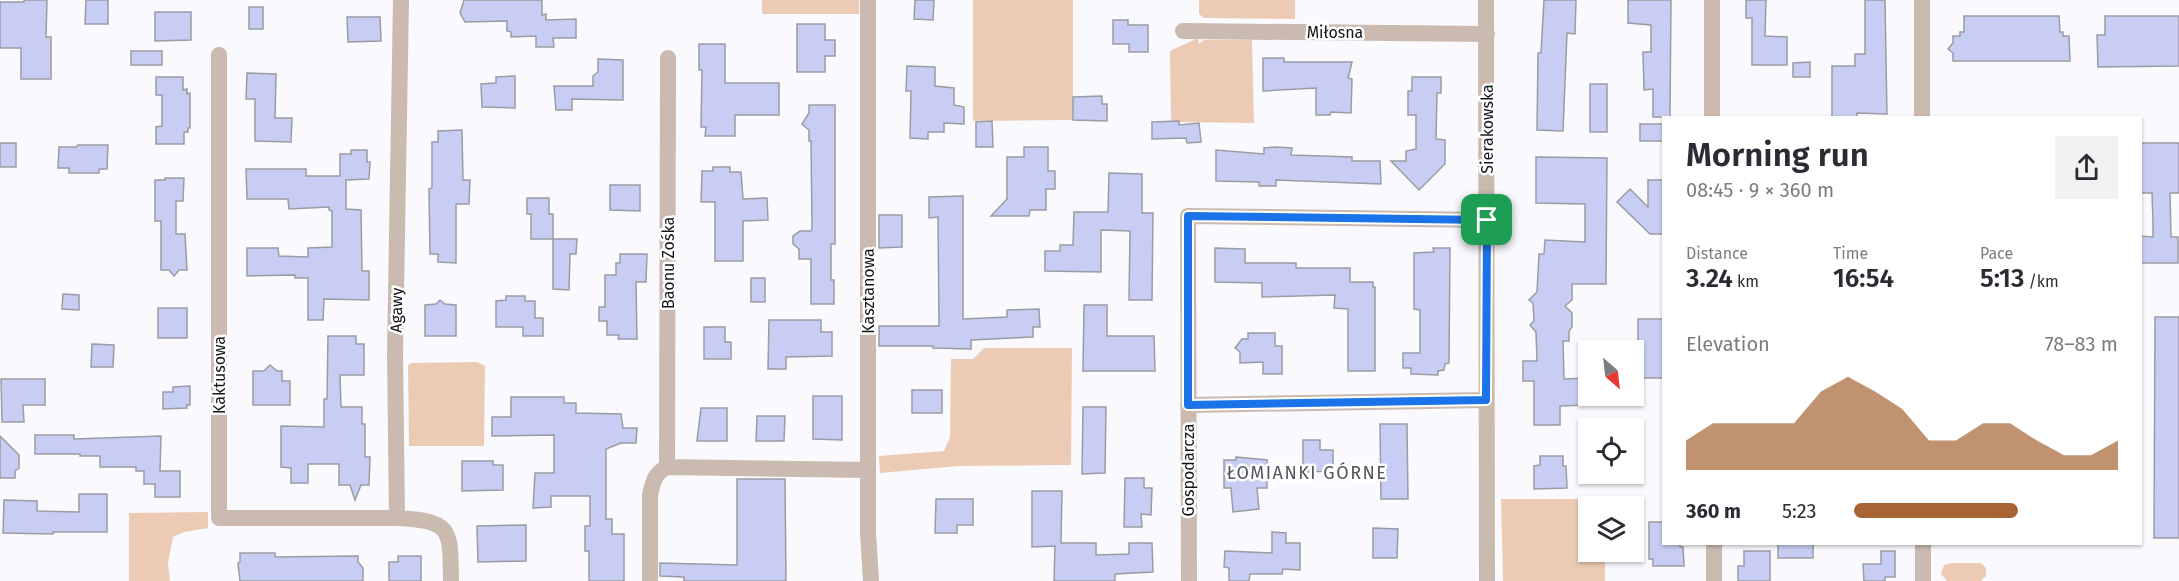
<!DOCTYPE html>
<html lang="en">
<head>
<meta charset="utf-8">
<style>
  :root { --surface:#fff; --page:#f2f2f3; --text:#2b2b33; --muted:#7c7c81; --accent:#a86534 }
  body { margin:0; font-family:"Fira Sans",sans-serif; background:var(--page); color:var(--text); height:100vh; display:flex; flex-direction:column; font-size:22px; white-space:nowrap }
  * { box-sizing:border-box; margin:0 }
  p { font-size:20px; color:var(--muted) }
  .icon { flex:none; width:33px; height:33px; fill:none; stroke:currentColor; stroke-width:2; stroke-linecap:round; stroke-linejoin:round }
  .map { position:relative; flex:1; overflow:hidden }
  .panel { position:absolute; left:1662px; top:116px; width:480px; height:429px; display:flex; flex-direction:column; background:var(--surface); border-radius:0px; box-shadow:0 2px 4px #0004 }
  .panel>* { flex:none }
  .needle { width:39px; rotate:152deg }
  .controls { position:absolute; left:1578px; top:340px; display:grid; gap:12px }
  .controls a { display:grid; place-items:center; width:66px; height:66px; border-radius:0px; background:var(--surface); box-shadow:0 2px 4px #0004; font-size:30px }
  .pin { position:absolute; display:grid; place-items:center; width:51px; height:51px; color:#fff; margin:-26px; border-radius:12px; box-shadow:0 3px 9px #0006 }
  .round { display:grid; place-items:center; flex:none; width:63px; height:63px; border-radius:0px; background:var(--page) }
  .overview { display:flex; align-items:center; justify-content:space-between; height:102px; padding:0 24px }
  h1 { font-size:33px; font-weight:600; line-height:45px }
  .stats { display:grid; grid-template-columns:repeat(3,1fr); gap:9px; height:102px; padding:6px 24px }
  .stats div { display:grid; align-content:center }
  .stats b { font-size:26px; font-weight:600 }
  .stats small { font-size:16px; font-weight:400 }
  .stats p { font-size:16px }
  .chart { height:168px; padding:12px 24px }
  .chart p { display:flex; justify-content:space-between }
  .chart svg { width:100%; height:108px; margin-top:6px; fill:var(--accent); opacity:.7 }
  ul { padding:0 24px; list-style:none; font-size:20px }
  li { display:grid; grid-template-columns:96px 72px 1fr; align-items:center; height:45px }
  li i { height:15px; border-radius:8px; background:var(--accent) }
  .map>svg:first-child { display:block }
</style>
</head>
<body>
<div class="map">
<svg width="2179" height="581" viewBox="0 0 2179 581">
  <rect width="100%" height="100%" fill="#fafafe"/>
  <path fill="#eccbb5" d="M762 0H859V14H762Z
    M973 0H1073V120L973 121Z
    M1199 0H1295V19L1204 18 1199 14Z
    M1198 38 1199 44 1204 40H1252L1254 123 1171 122 1170 51Z
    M984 348H1072L1071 465 958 466 880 473 879 456 944 451 950 437 951 359H973Z
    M477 362 485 366 484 446H409L408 365 411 363Z
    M1501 499H1605V507H1588V552H1605V581H1503Z
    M208 512V528L184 532 173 537 168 563 170 581H129V513Z
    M1951 563H1981L1986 568V576L1981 581H1947L1941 574 1944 565Z"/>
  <path fill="#c8cdf3" stroke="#9a9ca4" stroke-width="1.5" d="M24 0H47L46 37H51V79H21V48H0V2H24Z
    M86 0H108V24H85Z
    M464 0H542V15L546 14V20L576 19V38H553L554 47H536V36L511 37V32L507 31V21L465 22 460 13Z
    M915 0H934L933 20 914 19Z
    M1544 0H1576L1575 34 1567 33 1563 131 1537 130 1538 53H1541Z
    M1628 0H1671L1670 117H1653V89L1644 90 1643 52H1651V25L1628 23Z
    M1746 0H1766L1765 36 1787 37V65H1752V18H1746Z
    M1865 0H1885L1887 114 1857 113V117H1832V66H1855V54H1865Z
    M249 7H263V29H249Z
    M155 12H191V40L155 41Z
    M1964 16H2059L2060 32H2063V36H2069L2070 61H1953V53L1948 49 1953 43V36H1960V32H1964Z
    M2105 16H2179V66L2098 67 2097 35H2105Z
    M347 17H380L381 41 348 42Z
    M1113 20H1128V25H1148V52H1129V44H1113Z
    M797 24H825V40H835V56H825V72H797Z
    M699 44H725V83H779V115H735V136H705L706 127H701L702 70H699Z
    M131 51H162V65H131Z
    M1263 58H1284V62H1352L1348 78 1352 79 1351 113 1331 112 1330 115H1316V88L1263 91Z
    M598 59 623 60V100L572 99V110H556L554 86H593V76L598 72Z
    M1810 62V77H1793V63Z
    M907 66 935 67V86L954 88V105L964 107V124L944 123V132H928V139L910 138 911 91H906Z
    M247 73 276 74 275 118H292L291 142 255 141V99H246Z
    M515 76V108L482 107 481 84 496 83V77Z
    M156 77H183V90L187 89V94L190 93V128H188V132H184V144H156V127L162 126V95H156Z
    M1412 77H1441V93H1437L1436 139 1445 140V164L1419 190 1391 161H1406V151L1416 149V115H1408V91H1412Z
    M1590 84H1607V132H1590Z
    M1102 96V104H1107V121L1073 120V97Z
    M809 105H835V244H831V280H834V304H811V259H799V249L793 244V236L800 231H811L812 228 811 141H809V130L802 124 809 113Z
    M992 121 993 147H976V122Z
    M1179 121V125L1199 123 1201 142 1187 143 1186 138 1152 139V122Z
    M1640 124H1664V141H1640Z
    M462 130 463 180H470L469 204H456V263L438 262V254H430L429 189 432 188V142H438V131Z
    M0 143H16V167H0Z
    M2140 143H2179V193H2170L2171 237H2178V263H2140V236L2153 237V221L2152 193H2140Z
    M78 145H108L107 169H99V173H69V168H58L59 147H76Z
    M1024 147H1048V171H1055V189H1046V210H1030L1029 216H991L1007 199V157H1024Z
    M1276 147 1292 148 1291 155 1352 157V161H1380L1381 184 1276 180V186H1259V182L1216 181V150L1264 154V148Z
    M351 150H367V162H370L369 179 346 180V209L361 210 362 271H369V300L324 299 323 320H308V278H295V275L247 276V248H278L279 256 308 257V248L332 247V211L329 210V207L289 209 288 199H247L246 169H306V176H340V154H351Z
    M1536 157 1607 158 1606 284H1572V300L1565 306 1572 313V327L1569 331V341H1563L1564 379 1588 378V405L1560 406V425H1534V381H1523V361H1537L1536 332 1530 325 1534 321 1533 303 1529 300 1537 292 1539 254H1544L1545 240 1585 242V204L1536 203Z
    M713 167H730V172H741L743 199 767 198 768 220 743 221V261H715V202H701L702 171H713Z
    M1109 173 1142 174V213H1153L1152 300H1129L1130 231 1101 230V272L1045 271V251H1060V245H1073L1074 212H1108Z
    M165 178H184L183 201H176V234H185L187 270H179L174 276 169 270H161V221H155V180H165Z
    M1648 180H1664V234H1650L1617 202 1630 189 1648 207Z
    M610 185H640V211L610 210Z
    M963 196V319L1007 317V310L1039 309 1040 327H1033V337L971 340V349L933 348V346H879V326H939L938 217 929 218V197Z
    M527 198H549V214H553V239H531V214H527Z
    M879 215H902V247L879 248Z
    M553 239H577L576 254H570L569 290 553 289Z
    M1215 248 1245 249V263H1296V268H1350V282H1373V287H1375V371H1348V309L1334 308 1335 295 1262 297V283L1215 282Z
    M1433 248H1450L1449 363 1445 364 1444 370 1438 371V375L1411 374V368H1403V353H1420V310L1414 309V253L1434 252Z
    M620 254H647L646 282H636L637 339H618L619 335H607V321H599V307H605V275H616V263H620Z
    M751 278H765V302H751Z
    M63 294 79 295V310L62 309Z
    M506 296H525V301H535V318H543V336H523V327H496V301L506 300Z
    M440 300 445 304 456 305V336H425V305L436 304Z
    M1084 305H1107V336H1154L1155 371H1083Z
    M158 308H187V338H158Z
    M2155 317H2179V538H2154Z
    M1638 319H1664V378H1638Z
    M769 320H821V332H832V356L786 357V369H768Z
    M704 327H725V342H731V359H704Z
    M1248 333H1275V346H1282V374H1263V362L1240 363V352L1235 348 1242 339H1248Z
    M328 336H356V344H364V375H340L341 407H362V424H365V457H370L369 485H361L355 500 350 485H339V464H308V483H291V468L281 467V426L324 427V399H327Z
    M92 344 114 345 113 367H91Z
    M270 365 277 371H282V381H290V405H253V371H264Z
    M1 379H45V405H23L24 422H2Z
    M190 386V405H187V408L163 409V392H173V387Z
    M912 390H942V413H912Z
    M813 396H842V440L813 439Z
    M511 397H564V403H576V413L621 414 623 428H637L636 443H621L606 449V519H612V534H624V581H589V551H585V526H590V496H551V507L533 508 535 473H554V435L492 436V417H511Z
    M1083 407H1106L1105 473 1082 474Z
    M701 408H727V441H697Z
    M757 416H785L784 441H756Z
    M1380 424H1407L1408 499H1381Z
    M35 435H74V439L161 436 160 471H180V497H155V484H144V471H136V467H100V456H80V454H35Z
    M0 436 19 455V468L15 471V478H0Z
    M1303 440H1320V450H1333V471L1303 472Z
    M1540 456H1563V466H1566L1567 488 1534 489V466L1540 465Z
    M1236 457 1267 460V488H1257L1259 509 1233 512 1231 488H1224V460H1236Z
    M462 461H493V465H503V490L462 491Z
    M1125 478H1144V488H1152L1151 515 1141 514 1142 527H1124Z
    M737 479H785L786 581H684V577L660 576V563L737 565Z
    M1032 491H1062L1061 543H1096V555L1129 554V543H1152L1153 572 1115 574V581H1054L1055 546 1032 547Z
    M79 494H107V532H53V534L3 533 4 500 37 501V511L79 512Z
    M936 499H973V525H957V533H935Z
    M1649 522H1664V543H1680V547H1683L1684 566H1653V559H1649Z
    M526 525V561L478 562 477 526Z
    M1373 528 1398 529 1397 558H1373Z
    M1272 532 1286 533V543H1300V570L1283 569 1282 574H1250L1249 581H1229V568L1224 567 1225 551 1272 553Z
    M1778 543H1813V558H1778Z
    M1744 551H1770V581H1738V566H1744Z
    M1881 551H1895V577H1885V581H1864L1863 564H1881Z
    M240 553H275V557L358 556V562L363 568V581H240L238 563 240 562Z
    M398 556H421V581H389V562H398Z"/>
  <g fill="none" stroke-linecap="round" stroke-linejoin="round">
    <path stroke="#cabaaf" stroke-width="16" d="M401 0 395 353 397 518C453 521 450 529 451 581
      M868 0V532L871 581
      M1486 0 1487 581
      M1712 0V117
      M1922 0V117
      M1183 31 1487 34
      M219 55V518H397
      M1188 405 1486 400
      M667 467 868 470
      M1714 543V581
      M1923 543V581
      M650 581V495C653 482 654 474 667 467L668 58
      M1189 581 1188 216 1487 220"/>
  </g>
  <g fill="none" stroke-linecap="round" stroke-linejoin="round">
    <defs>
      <path id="route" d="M1188 216 1487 220 1486 400 1188 405Z"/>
    </defs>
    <use href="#route" stroke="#fff" stroke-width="12"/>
    <use href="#route" stroke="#1a73e8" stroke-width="8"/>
  </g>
  <g text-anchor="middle" stroke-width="5" stroke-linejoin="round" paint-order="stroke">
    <g font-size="16" fill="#131417" stroke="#fff">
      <text x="1335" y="38">Miłosna</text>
      <text transform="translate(1487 129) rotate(-90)" y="6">Sierakowska</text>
      <text transform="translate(668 263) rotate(-90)" y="6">Baonu Zośka</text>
      <text transform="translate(868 291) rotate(-90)" y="6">Kasztanowa</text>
      <text transform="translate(396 310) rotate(-89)" y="6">Agawy</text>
      <text transform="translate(219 375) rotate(-90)" y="6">Kaktusowa</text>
      <text transform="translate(1188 470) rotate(-90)" y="6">Gospodarcza</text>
    </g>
    <g font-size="18" letter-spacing="1.5" fill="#54565d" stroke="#fff">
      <text x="1307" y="479">ŁOMIANKI GÓRNE</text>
    </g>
  </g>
</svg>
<div class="controls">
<a><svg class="needle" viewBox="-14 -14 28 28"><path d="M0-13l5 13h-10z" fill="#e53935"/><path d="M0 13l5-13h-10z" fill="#7c7c81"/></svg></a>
<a><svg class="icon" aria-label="locate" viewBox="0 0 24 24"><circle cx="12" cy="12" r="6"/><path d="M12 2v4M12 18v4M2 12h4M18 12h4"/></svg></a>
<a><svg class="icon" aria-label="layers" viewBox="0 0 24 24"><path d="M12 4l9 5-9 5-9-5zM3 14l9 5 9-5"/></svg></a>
</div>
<div class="pin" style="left:1487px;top:220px;background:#1e9e55"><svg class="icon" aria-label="arrive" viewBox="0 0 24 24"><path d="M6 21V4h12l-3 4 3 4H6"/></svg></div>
<section class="panel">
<div class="overview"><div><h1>Morning run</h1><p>08:45 · 9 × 360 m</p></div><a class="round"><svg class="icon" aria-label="share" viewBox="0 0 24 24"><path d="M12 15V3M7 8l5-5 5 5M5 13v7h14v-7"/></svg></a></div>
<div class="stats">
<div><p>Distance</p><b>3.24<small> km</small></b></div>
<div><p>Time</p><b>16:54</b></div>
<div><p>Pace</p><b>5:13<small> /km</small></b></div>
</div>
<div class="chart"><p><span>Elevation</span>78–83 m</p>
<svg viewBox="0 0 160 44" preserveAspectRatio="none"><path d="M0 44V32L10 25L20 25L30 25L40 25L50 12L60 6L70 12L80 19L90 32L100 32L110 25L120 25L130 32L140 38L150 38L160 32V44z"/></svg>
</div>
<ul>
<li><b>360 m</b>5:23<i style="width:62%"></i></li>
</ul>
</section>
</div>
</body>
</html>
